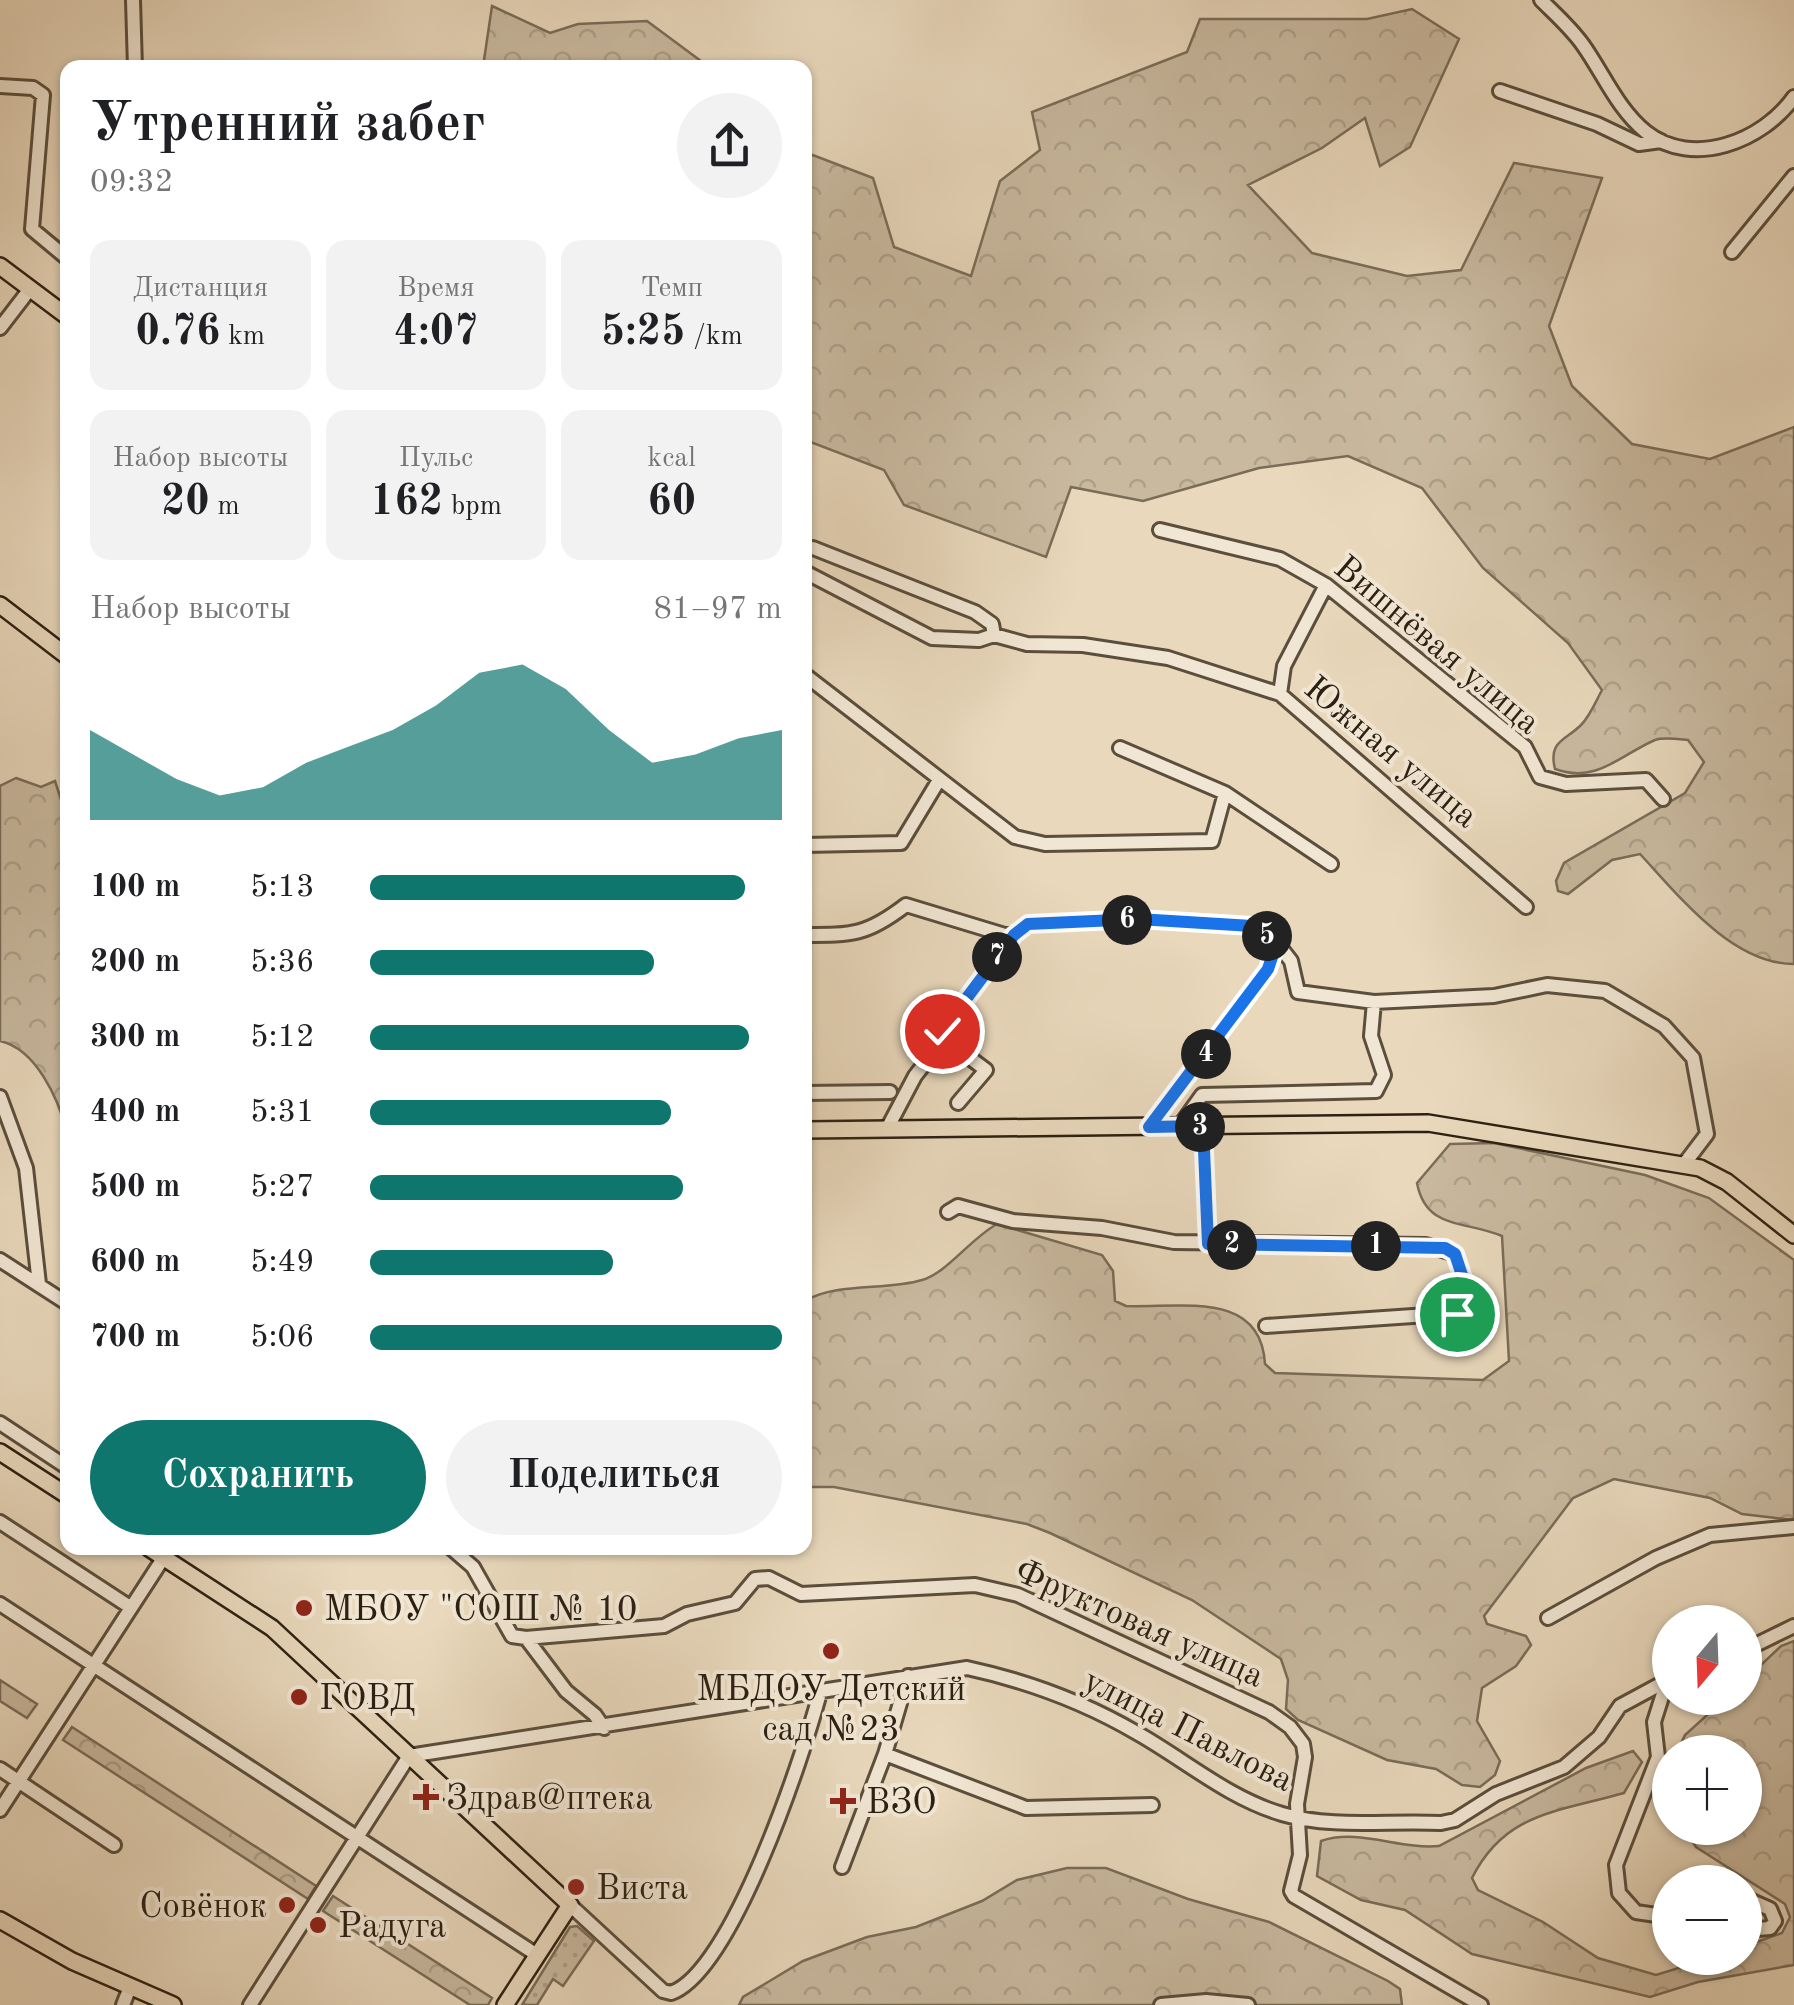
<!DOCTYPE html>
<html lang="ru">
<head>
<meta charset="utf-8">
<style>
  :root { --surface:#fff; --page:#f2f2f2; --text:#202124; --muted:#757577; --accent:#0f766e }
  body { margin:0; font-family:"Old Standard TT",serif; background:var(--page); color:var(--text); height:100vh; display:flex; flex-direction:column; font-size:38px; white-space:nowrap }
  * { box-sizing:border-box; margin:0 }
  p { font-size:32px; color:var(--muted) }
  .icon { flex:none; width:55px; height:55px; fill:none; stroke:currentColor; stroke-width:2; stroke-linecap:round; stroke-linejoin:round }
  .map { position:relative; flex:1; overflow:hidden }
  .drawer { position:absolute; left:60px; top:60px; width:752px; height:1495px; display:flex; flex-direction:column; background:var(--surface); border-radius:20px; box-shadow:0 2px 8px #0004 }
  .drawer>* { flex:none }
  .needle { width:65px; rotate:199deg }
  .buttons { position:absolute; left:1652px; top:1605px; display:grid; gap:20px }
  .buttons a { display:grid; place-items:center; width:110px; height:110px; border-radius:50%; background:var(--surface); box-shadow:0 2px 8px #0004; font-size:50px }
  .pin { position:absolute; display:grid; place-items:center; width:85px; height:85px; color:#fff; margin:-42px; border:5px solid #fff; border-radius:50%; box-shadow:0 2px 10px #0007 }
  .km { position:absolute; width:50px; height:50px; margin:-25px; border-radius:50%; background:#222; color:#fff; font-size:28px; line-height:50px; text-align:center }
  .round { display:grid; place-items:center; flex:none; width:105px; height:105px; border-radius:52px; background:var(--page) }
  .headline { display:flex; align-items:center; justify-content:space-between; height:170px; padding:0 30px }
  h1 { font-size:55px; font-weight:600; line-height:75px }
  .stats { display:grid; grid-template-columns:repeat(3,1fr); gap:15px; height:170px; padding:10px 30px }
  .stats div { display:grid; align-content:center; border-radius:20px; background:var(--page); text-align:center }
  .stats b { font-size:42px; font-weight:600 }
  .stats small { font-size:28px; font-weight:400 }
  .stats p { font-size:28px }
  .chart { height:280px; padding:20px 30px }
  .chart p { display:flex; justify-content:space-between }
  .chart svg { width:100%; height:180px; margin-top:10px; fill:var(--accent); opacity:.7 }
  .primary-button { display:flex; gap:20px; margin-top:auto; padding:20px 30px }
  .primary-button a { flex:1; height:115px; border-radius:60px; background:var(--accent); color:#fff; font-size:40px; font-weight:600; line-height:115px; text-align:center }
  .primary-button a+a { background:var(--page); color:var(--text) }
  ul { padding:0 30px; list-style:none; font-size:32px }
  li { display:grid; grid-template-columns:160px 120px 1fr; align-items:center; height:75px }
  li i { height:25px; border-radius:12px; background:var(--accent) }
  .map>svg:first-child { display:block }
</style>
</head>
<body>
<div class="map">
<svg width="1794" height="2005" viewBox="0 0 1794 2005">
  <defs>
    <pattern id="grass-dots" width="8" height="8" patternUnits="userSpaceOnUse" patternTransform="scale(2.5)"><rect width="8" height="8" fill="#c9b99f"/><path d="M2 2h.1M6 6h.1" fill="none" stroke="#ad9f88" stroke-width="1.8" stroke-linecap="round"/></pattern>
    <pattern id="forest-crowns" width="20" height="18" patternUnits="userSpaceOnUse" patternTransform="scale(2.5)"><rect width="20" height="18" fill="#c9b99f"/><path d="M2 6a3 3 0 1 1 6 0M12 15a3 3 0 1 1 6 0" fill="none" stroke="#ad9f88"/></pattern>
  </defs>
  <rect width="100%" height="100%" fill="#e9d8bc"/>
  <filter id="stains"><feTurbulence type="fractalNoise" baseFrequency=".002" numOctaves="4"/><feColorMatrix values="0 0 0 0 .2 0 0 0 0 .09 0 0 0 0 .02 0 0 0 .5 -.17"/></filter>
  <radialGradient id="worn" r=".72"><stop offset=".6" stop-color="#630" stop-opacity="0"/><stop offset="1" stop-color="#630" stop-opacity=".3"/></radialGradient>
  <path fill="url(#grass-dots)" stroke="#7a6c58" stroke-width="2.5" d="M577 1926 594 1941 563 1986 553 1979 537 2005H522L570 1927Z"/>
  <path fill="url(#forest-crowns)" stroke="#7a6c58" stroke-width="2.5" d="M492 6 550 33 578 24 647 21 709 67H483Z
    M1412 9 1459 39 1410 147 1380 166 1365 118 1322 148 1248 185 1312 253 1407 276 1461 270 1514 163 1602 178 1549 326 1572 386 1632 444 1710 459 1794 427V964C1732 964 1679 896 1640 854L1612 860 1568 894 1558 891 1556 881 1564 863 1685 793 1704 762 1688 740C1677 739 1664 737 1655 740 1620 755 1597 784 1555 769 1548 741 1565 741 1581 725 1590 716 1596 701 1602 690L1568 643 1483 568 1422 488 1348 456 1259 468 1143 501 1071 487 1046 557 904 505 884 470 805 440V152L873 178 894 247 971 276 1000 181 1040 150 1032 112 1187 52 1200 19H1367Z
    M16 778 41 787 55 781 67 818V1132C58 1098 36 1049 0 1041V786Z
    M1494 1143 1645 1175 1709 1198 1794 1260V1520L1742 1514 1710 1498 1614 1479 1573 1498 1484 1616 1487 1624 1526 1636 1531 1645 1516 1666 1482 1688 1477 1721 1500 1761 1495 1775 1480 1787 1462 1785 1436 1769 1387 1760 1298 1720 1286 1709 1288 1680 1281 1659 1192 1600 1050 1533 1027 1524 834 1487H805V1301C837 1282 886 1291 922 1280 947 1273 970 1239 997 1224L1102 1255 1113 1271 1115 1301 1126 1306C1182 1308 1261 1290 1265 1364L1275 1373 1483 1380 1509 1361 1502 1236C1464 1220 1426 1230 1417 1183L1450 1144Z
    M1794 1641V1965L1698 1982 1650 1997 1472 1954 1405 1910 1361 1900 1317 1876 1321 1841C1358 1828 1401 1850 1439 1846L1586 1768 1633 1751 1642 1762 1624 1793C1558 1812 1505 1812 1472 1878L1478 1890 1543 1922 1598 1958 1656 1975 1711 1958H1745V1946L1782 1933 1790 1917 1785 1904 1696 1847 1684 1828H1745V1752H1677L1685 1735 1726 1698H1745V1680L1781 1646Z
    M0 1680 37 1704 27 1718 0 1701Z
    M72 1727 316 1886 308 1899 63 1740Z
    M1067 1868H1106L1188 1899 1269 1922 1388 1981 1400 1989 1402 2005H739L743 1997 803 1961 867 1937 916 1927 982 1901 1017 1880Z
    M333 1896 492 1998 488 2005H470L323 1911Z"/>
  <g fill="none" stroke-linecap="round" stroke-linejoin="round">
    <defs>
      <path id="minor" d="M133 0 135 68
        M1541 0C1555 14 1571 28 1583 45 1603 73 1618 110 1646 132 1693 169 1763 141 1794 97
        M0 86 33 88 43 95 32 229 68 259
        M1500 91 1597 124 1639 144 1661 141
        M1732 252 1794 176
        M0 328 30 289
        M1160 530 1280 559 1326 585 1525 747 1540 777 1566 784 1646 780 1663 799
        M813 548 975 612 992 624 994 635
        M805 572 932 638 979 640 994 635
        M994 635 1027 644 1083 645 1168 658 1280 694 1526 907
        M805 675 1015 837 1045 844 1212 841 1225 793
        M1280 694 1284 666 1326 585
        M1120 748 1225 793 1331 864
        M805 845 901 843 939 780
        M805 935C853 935 867 935 906 905L1005 935H1014L1027 924 1138 919 1253 926 1277 943 1291 961 1298 992 1374 1002 1494 996 1547 985 1605 991 1664 1026 1693 1058 1707 1134 1685 1163
        M942 1031 1014 935
        M805 1093 890 1092
        M0 1097 26 1168 39 1284
        M1203 1126 1208 1244
        M1149 1127 1268 969 1277 943
        M1179 1127 1202 1095 1376 1091 1384 1075 1371 1036 1374 1002
        M887 1129 915 1076 940 1044 950 1043 986 1070 958 1103
        M948 1212 958 1206 1013 1221 1102 1228 1174 1242 1426 1245 1455 1254 1464 1281V1307L1457 1313 1266 1326
        M0 1260 68 1304
        M0 1423 68 1468
        M0 1522 130 1607
        M451 1548 473 1567 512 1636 526 1638 566 1691 595 1715 604 1728
        M0 1604 537 1955
        M1548 1618 1656 1558 1710 1535 1794 1527
        M526 1638 664 1626 687 1614 735 1603 755 1579 769 1578 801 1594 975 1585 1018 1595 1269 1712 1290 1727 1303 1744 1305 1757 1297 1804 1300 1855 1291 1891 1294 1896 1481 2005
        M1745 1650 1794 1626
        M908 1676 885 1754 1026 1808 1152 1805
        M1667 1681 1654 1722 1658 1757 1616 1865 1619 1893 1636 1912 1670 1917
        M0 1769 114 1845
        M0 1810 164 1557
        M842 1867 885 1754
        M1745 1898 1770 1909 1775 1921 1770 1928 1745 1930
        M570 1905 663 1991 671 1993C732 1972 803 1756 820 1693
        M123 2005 130 1987
        M250 2005 409 1756 967 1668C1027 1681 1084 1702 1137 1733 1185 1760 1228 1798 1282 1814 1333 1829 1389 1820 1441 1823L1455 1820 1496 1794 1564 1767 1599 1737 1620 1706 1670 1679
        M1161 2005 1206 2001 1248 2005"/>
      <path id="major" d="M0 266 68 317
        M0 605 68 657
        M805 1130 1428 1123 1700 1168 1727 1182 1794 1235
        M0 1452 68 1496
        M149 1548 272 1628 570 1905 505 2005
        M0 1920 72 1961 173 2005"/>
    </defs>
    <use href="#minor" stroke="#5b4e3c" stroke-width="18"/>
    <use href="#major" stroke="#2c2012" stroke-width="20"/>
    <use href="#minor" stroke="#f1e6d3" stroke-width="12"/>
    <use href="#major" stroke="#e9d8bc" stroke-width="15"/>
  </g>
  <g fill="none" stroke-linecap="round" stroke-linejoin="round">
    <defs>
      <path id="route" d="M942 1031 1014 935 1028 924 1138 919 1252 926 1277 942 1268 969 1149 1127 1203 1126 1208 1244 1445 1248 1455 1254 1464 1281V1307L1457 1314"/>
    </defs>
    <use href="#route" stroke="#fff" stroke-width="20"/>
    <use href="#route" stroke="#1a73e8" stroke-width="12"/>
  </g>
  <g fill="#8f2418" stroke="#f1e6d3" stroke-width="4">
    <circle cx="304" cy="1608" r="10"/>
    <circle cx="831" cy="1651" r="10"/>
    <circle cx="299" cy="1697" r="10"/>
    <path d="M421 1782h10v10h10v10h-10v10h-10v-10h-10v-10h10z"/>
    <path d="M838 1786h10v10h10v10h-10v10h-10v-10h-10v-10h10z"/>
    <circle cx="576" cy="1887" r="10"/>
    <circle cx="287" cy="1905" r="10"/>
    <circle cx="318" cy="1925" r="10"/>
  </g>
  <g text-anchor="middle" stroke-width="8" stroke-linejoin="round" paint-order="stroke">
    <g font-size="35" fill="#2c2012" stroke="#f1e6d3">
      <text transform="translate(1438 644) rotate(40)" y="12">Вишнёвая улица</text>
      <text transform="translate(1392 751) rotate(40)" y="12">Южная улица</text>
      <text transform="translate(1140 1622) rotate(24)" y="12">Фруктовая улица</text>
      <text transform="translate(1189 1729) rotate(27)" y="12">улица Павлова</text>
    </g>
    <g font-size="35" fill="#2c2012" stroke="#f1e6d3" text-anchor="start">
      <text x="324" y="1620">МБОУ "СОШ № 10</text>
      <text x="831" y="1700" text-anchor="middle">МБДОУ Детский<tspan x="831" dy="40">сад №23</tspan></text>
      <text x="319" y="1709">ГОВД</text>
      <text x="446" y="1809">Здрав@птека</text>
      <text x="866" y="1813">ВЗО</text>
      <text x="596" y="1899">Виста</text>
      <text x="267" y="1917" text-anchor="end">Совёнок</text>
      <text x="338" y="1937">Радуга</text>
    </g>
  </g>
  <rect width="100%" height="100%" filter="url(#stains)"/>
  <rect width="100%" height="100%" fill="url(#worn)"/>
</svg>
<div class="buttons">
<a><svg class="needle" viewBox="-14 -14 28 28"><path d="M0-13l5 13h-10z" fill="#e53935"/><path d="M0 13l5-13h-10z" fill="#757577"/></svg></a>
<a>+</a>
<a>−</a>
</div>
<div class="pin" style="left:1457px;top:1314px;background:#1e9e55"><svg class="icon" aria-label="arrive" viewBox="0 0 24 24"><path d="M6 21V4h12l-3 4 3 4H6"/></svg></div>
<div class="pin" style="left:942px;top:1031px;background:#d93025"><svg class="icon" aria-label="check" viewBox="0 0 24 24"><path d="M5 12l5 5 9-10"/></svg></div>
<b class="km" style="left:1376px;top:1246px">1</b>
<b class="km" style="left:1232px;top:1245px">2</b>
<b class="km" style="left:1200px;top:1127px">3</b>
<b class="km" style="left:1206px;top:1054px">4</b>
<b class="km" style="left:1267px;top:936px">5</b>
<b class="km" style="left:1127px;top:920px">6</b>
<b class="km" style="left:997px;top:957px">7</b>
<section class="drawer">
<div class="headline"><div><h1>Утренний забег</h1><p>09:32</p></div><a class="round"><svg class="icon" aria-label="share" viewBox="0 0 24 24"><path d="M12 15V3M7 8l5-5 5 5M5 13v7h14v-7"/></svg></a></div>
<div class="stats">
<div><p>Дистанция</p><b>0.76<small> km</small></b></div>
<div><p>Время</p><b>4:07</b></div>
<div><p>Темп</p><b>5:25<small> /km</small></b></div>
</div>
<div class="stats">
<div><p>Набор высоты</p><b>20<small> m</small></b></div>
<div><p>Пульс</p><b>162<small> bpm</small></b></div>
<div><p>kcal</p><b>60</b></div>
</div>
<div class="chart"><p><span>Набор высоты</span>81–97 m</p>
<svg viewBox="0 0 160 44" preserveAspectRatio="none"><path d="M0 44V22L10 28L20 34L30 38L40 36L50 30L60 26L70 22L80 16L90 8L100 6L110 12L120 22L130 30L140 28L150 24L160 22V44z"/></svg>
</div>
<ul>
<li><b>100 m</b>5:13<i style="width:91%"></i></li>
<li><b>200 m</b>5:36<i style="width:69%"></i></li>
<li><b>300 m</b>5:12<i style="width:92%"></i></li>
<li><b>400 m</b>5:31<i style="width:73%"></i></li>
<li><b>500 m</b>5:27<i style="width:76%"></i></li>
<li><b>600 m</b>5:49<i style="width:59%"></i></li>
<li><b>700 m</b>5:06<i style="width:100%"></i></li>
</ul>
<div class="primary-button"><a>Сохранить</a><a>Поделиться</a></div>
</section>
</div>
</body>
</html>
